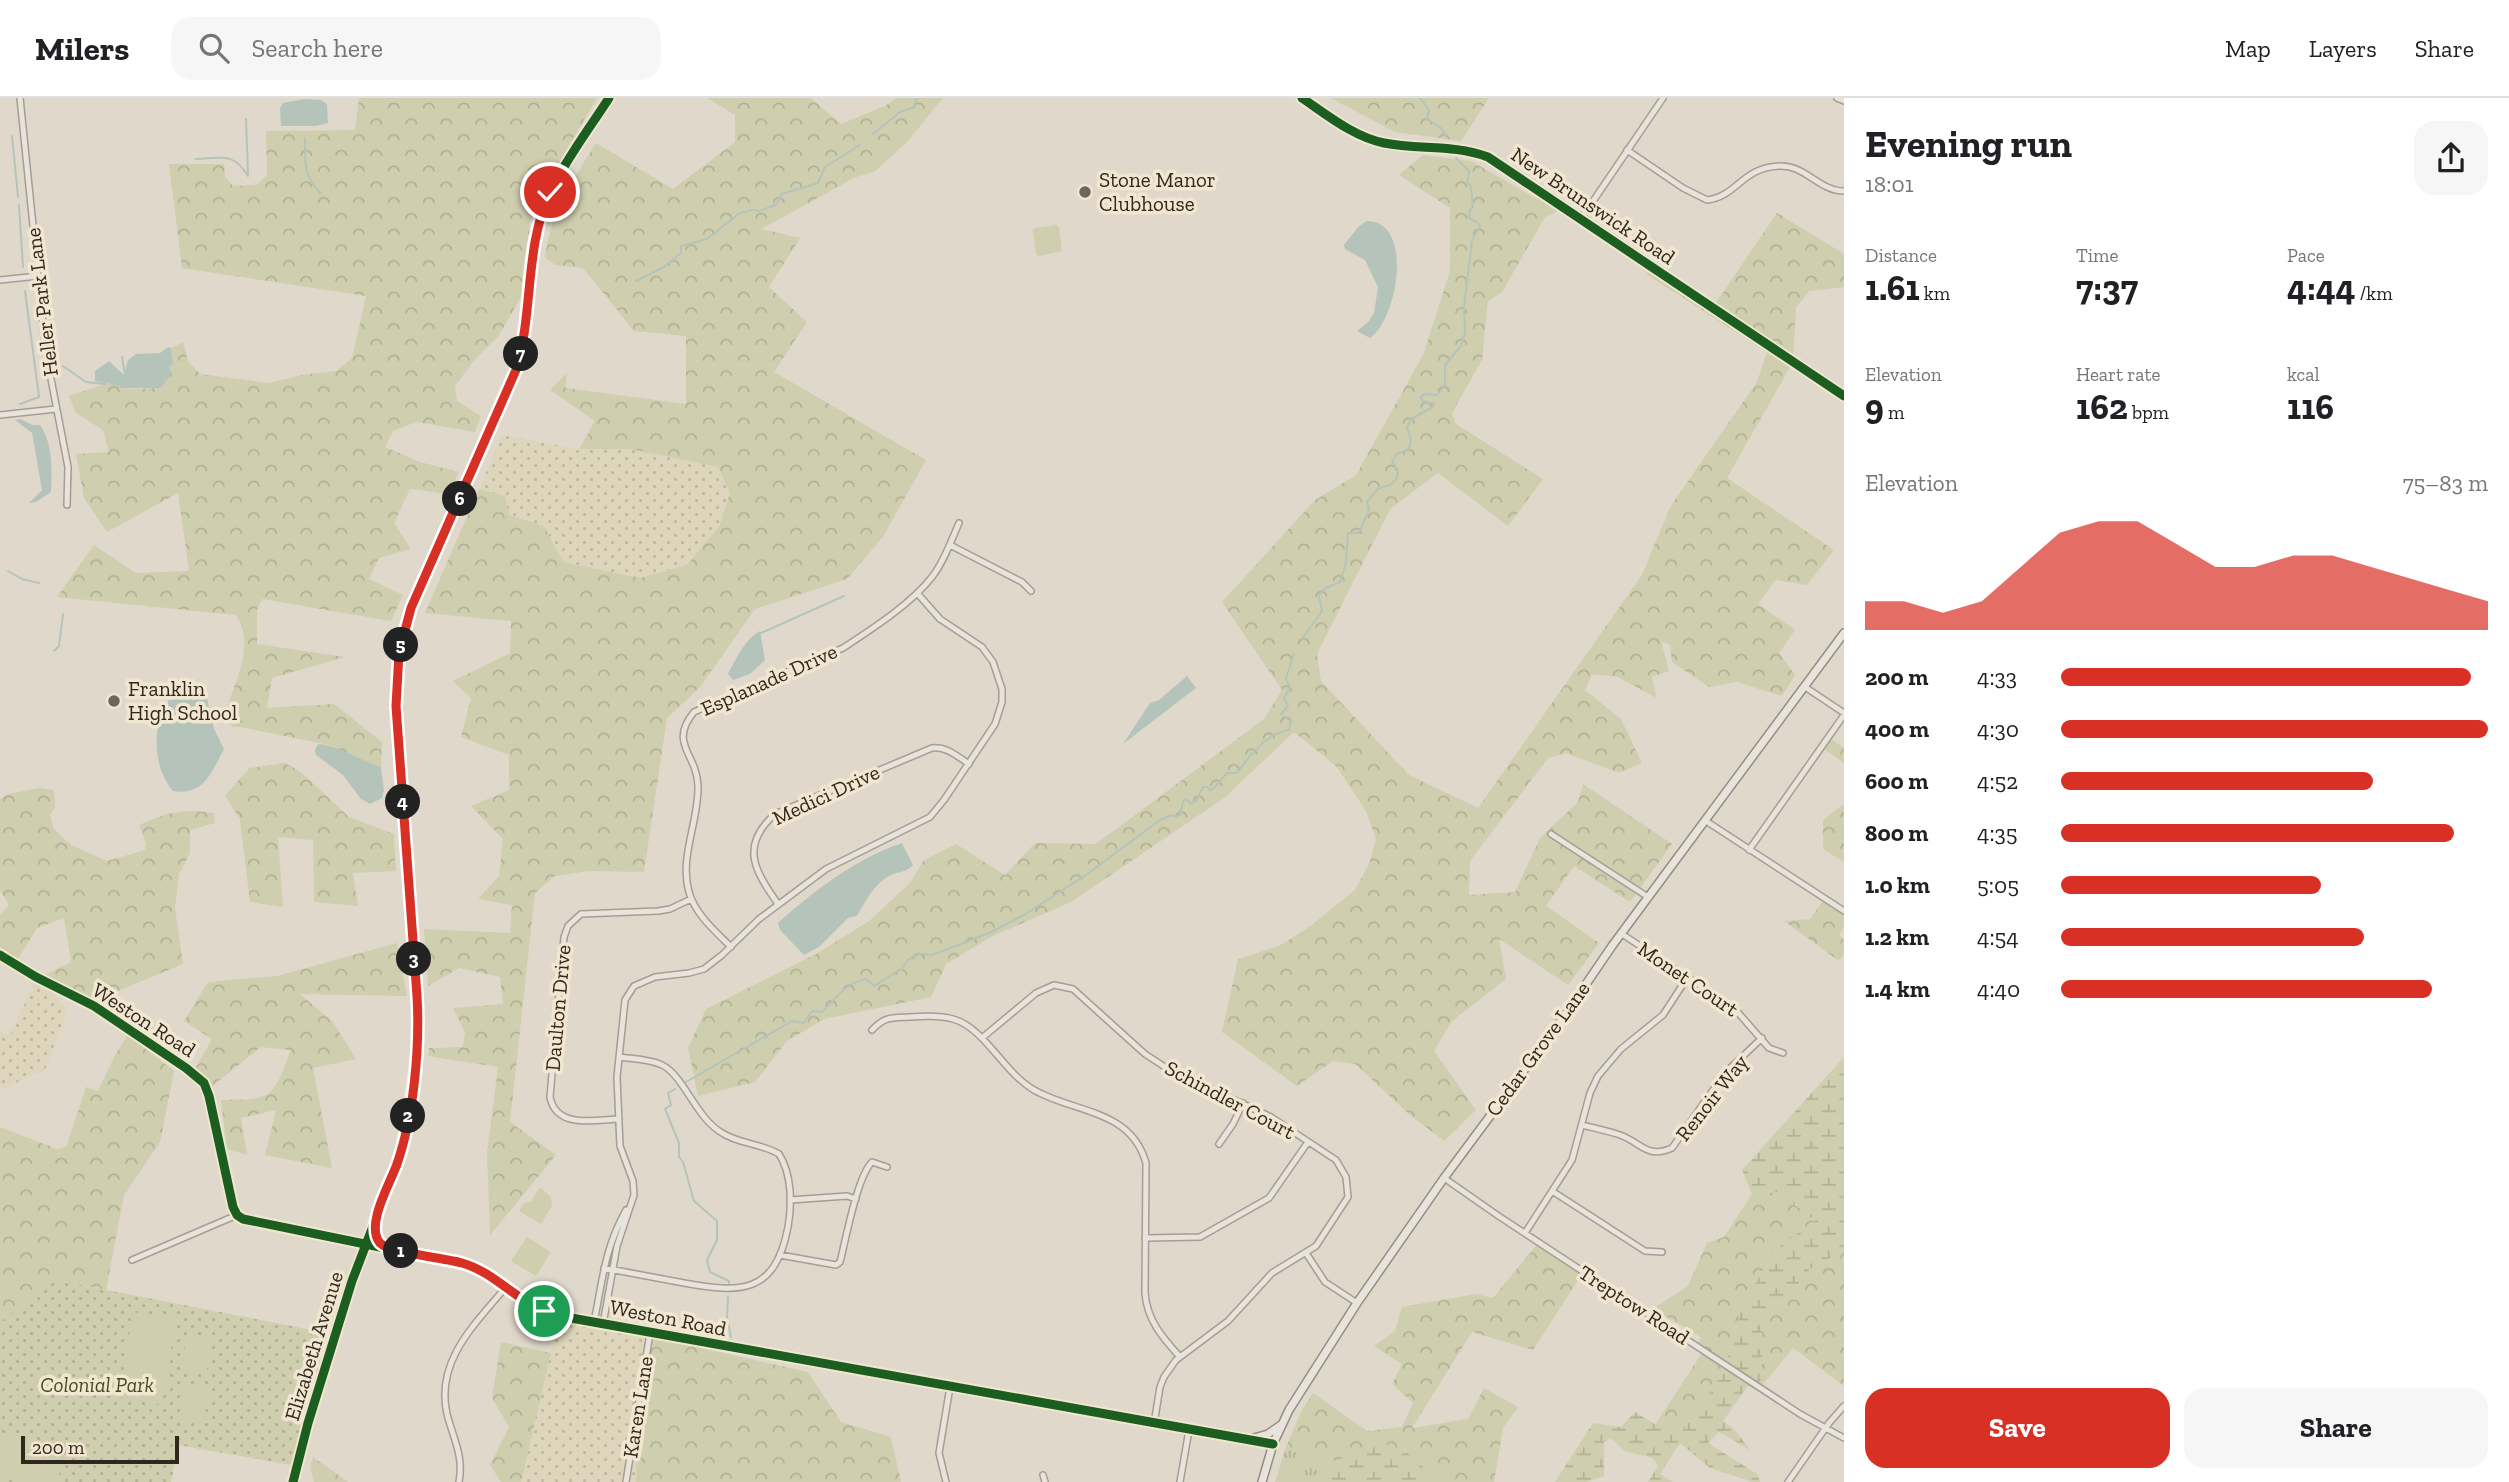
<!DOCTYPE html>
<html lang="en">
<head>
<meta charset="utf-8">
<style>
  :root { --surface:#fff; --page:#f6f6f6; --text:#202124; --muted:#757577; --line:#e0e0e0; --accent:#d93025 }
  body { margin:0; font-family:"Zilla Slab",serif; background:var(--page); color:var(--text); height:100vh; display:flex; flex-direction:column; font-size:26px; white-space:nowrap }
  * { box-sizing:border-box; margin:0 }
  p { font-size:23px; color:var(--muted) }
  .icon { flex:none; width:38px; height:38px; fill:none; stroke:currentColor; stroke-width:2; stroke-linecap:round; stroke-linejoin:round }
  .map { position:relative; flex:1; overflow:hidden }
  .side { display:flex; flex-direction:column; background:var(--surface); width:665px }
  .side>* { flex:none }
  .scale { position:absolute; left:21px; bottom:18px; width:158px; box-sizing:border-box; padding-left:7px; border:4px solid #32271d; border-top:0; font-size:19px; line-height:24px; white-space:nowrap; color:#32271d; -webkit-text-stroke:5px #f1e6d0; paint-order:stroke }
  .pin { position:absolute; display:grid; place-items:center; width:60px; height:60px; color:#fff; margin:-30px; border:4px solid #fff; border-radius:50%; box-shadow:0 2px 7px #0007 }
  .km { position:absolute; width:35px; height:35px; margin:-18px; border-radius:50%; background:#222; color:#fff; font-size:19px; line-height:35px; text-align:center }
  .round { display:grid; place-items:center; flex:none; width:74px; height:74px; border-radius:21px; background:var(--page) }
  .headline { display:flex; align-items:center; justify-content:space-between; height:119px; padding:0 21px }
  h1 { font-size:38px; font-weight:700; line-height:52px }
  .figures { display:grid; grid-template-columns:repeat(3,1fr); gap:10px; height:119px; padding:7px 21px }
  .figures div { display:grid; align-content:center }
  .figures b { font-size:35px; font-weight:700 }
  .figures small { font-size:19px; font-weight:400 }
  .figures p { font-size:19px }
  .chart { height:196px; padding:14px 21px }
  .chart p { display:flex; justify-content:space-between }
  .chart svg { width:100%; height:126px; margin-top:7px; fill:var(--accent); opacity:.7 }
  .button { display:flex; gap:14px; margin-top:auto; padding:14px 21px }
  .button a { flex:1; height:80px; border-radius:21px; background:var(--accent); color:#fff; font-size:28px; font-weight:700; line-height:80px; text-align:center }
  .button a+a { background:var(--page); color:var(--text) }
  ul { padding:0 21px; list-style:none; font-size:23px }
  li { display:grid; grid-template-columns:112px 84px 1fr; align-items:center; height:52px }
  li i { height:18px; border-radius:9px; background:var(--accent) }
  header { display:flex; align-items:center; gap:42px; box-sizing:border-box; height:98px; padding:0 35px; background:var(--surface); border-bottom:2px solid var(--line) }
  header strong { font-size:33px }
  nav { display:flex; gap:38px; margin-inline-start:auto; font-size:24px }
  .search { width:490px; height:63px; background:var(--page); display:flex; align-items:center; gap:18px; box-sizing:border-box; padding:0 24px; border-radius:21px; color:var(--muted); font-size:26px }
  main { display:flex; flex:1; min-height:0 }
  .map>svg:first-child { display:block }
</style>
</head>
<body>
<header>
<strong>Milers</strong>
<div class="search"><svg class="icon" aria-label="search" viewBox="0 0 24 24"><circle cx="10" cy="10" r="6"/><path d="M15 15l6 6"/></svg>Search here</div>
<nav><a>Map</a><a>Layers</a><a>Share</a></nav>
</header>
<main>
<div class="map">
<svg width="1844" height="1384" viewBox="0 0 1844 1384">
  <defs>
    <pattern id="farmland-dots" width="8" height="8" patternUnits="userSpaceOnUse" patternTransform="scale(1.75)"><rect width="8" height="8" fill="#ded6bc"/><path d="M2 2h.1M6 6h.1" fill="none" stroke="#bfb8a1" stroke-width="1.8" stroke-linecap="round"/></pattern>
    <pattern id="grass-tufts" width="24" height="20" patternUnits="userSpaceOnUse" patternTransform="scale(1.75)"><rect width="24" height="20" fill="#cfceae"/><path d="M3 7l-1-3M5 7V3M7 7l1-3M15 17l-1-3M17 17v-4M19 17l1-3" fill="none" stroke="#b2b195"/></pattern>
    <pattern id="forest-crowns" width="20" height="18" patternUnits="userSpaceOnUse" patternTransform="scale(1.75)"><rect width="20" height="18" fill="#cfceae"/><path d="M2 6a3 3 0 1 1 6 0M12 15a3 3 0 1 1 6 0" fill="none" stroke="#b2b195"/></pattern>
    <pattern id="wetland-marsh" width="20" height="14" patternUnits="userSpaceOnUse" patternTransform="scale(1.75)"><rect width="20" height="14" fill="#cfceae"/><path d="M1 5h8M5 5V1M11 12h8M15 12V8" fill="none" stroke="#b2b195"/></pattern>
    <pattern id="park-dots" width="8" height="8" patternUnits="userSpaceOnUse" patternTransform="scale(1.75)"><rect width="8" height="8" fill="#cfceae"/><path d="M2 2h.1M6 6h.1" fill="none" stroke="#b2b195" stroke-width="1.8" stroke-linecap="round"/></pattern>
  </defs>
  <rect width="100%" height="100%" fill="#e0d8ca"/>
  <path fill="url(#farmland-dots)" d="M502 337 579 351H631L719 369 730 395 720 427 687 467 640 480 563 464 544 428 508 417 479 391Z
    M34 885 56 897 67 914 45 972 0 992V934L10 937Z
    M558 1222 652 1239 637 1339 636 1384H521Z"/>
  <path fill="url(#grass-tufts)" d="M1286 1349 1339 1364 1327 1384H1275Z"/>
  <path fill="url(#forest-crowns)" d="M359 0H597L532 110 522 197 498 239 475 261 455 288 457 303 481 318 475 334 416 324 393 333 385 349 420 364 459 374 449 396 410 391 394 425 411 451 379 460 369 481 403 497 391 523 262 501 257 512V546L345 559 272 580 267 610 334 606 382 644 381 669 355 660 329 647 241 629H232L225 615C235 584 256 546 236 517L57 499 94 447 136 475 189 473 178 395 107 434 84 400 76 356 109 354 103 332 76 315 69 298 105 286H117L122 290 134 291 161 290 173 260 171 250 183 244 188 263 200 276 269 285 302 277 336 273 352 260 366 198 182 170 169 66H224L225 79 233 88 257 87 267 77 266 33 355 32Z
    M707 0H811L841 26 885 8 896 0H943L907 44 874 74 856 79 761 131 800 140 769 189 807 224 774 274 926 362 883 439 847 481 755 511 700 589 667 620 644 774 589 773 555 778 535 795 510 1024 556 1057 490 1137 487 1055 498 969 428 958 429 950 463 949 465 934 453 910 503 906 500 879 459 870 428 888 424 831 510 835 512 807 478 801 499 778 503 741 471 708 509 692V657L461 639 471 600 453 583 510 555 511 523 425 515 479 391 505 398 509 417 544 428 563 464 640 480 687 467 720 427 730 395 718 369 631 351H579L595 323 550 292 567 275 565 290 686 306V238L634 233 583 170 556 167 545 160C550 116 573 82 596 45L673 91 735 44V17Z
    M1331 0H1489L1461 43 1395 34Z
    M1423 57 1471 63 1558 113 1545 119 1502 194 1488 203 1482 262 1452 315 1456 326 1543 381 1508 428 1438 375 1390 411 1317 556 1321 583 1409 677 1478 710 1642 477 1670 409 1757 284 1767 254 1646 176 1650 170 1711 212 1777 115 1844 156V189L1809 193 1796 210 1793 264 1727 380 1834 452 1807 487 1775 482 1758 506 1795 532 1779 555 1795 577 1782 598 1737 584 1709 589 1672 564 1670 547 1661 543 1669 573 1652 579 1657 600 1618 579 1592 576 1585 592 1621 621 1642 665 1619 675 1566 655 1548 660 1470 763 1469 797 1515 794 1540 740 1578 704 1583 686 1672 746 1630 804 1574 768 1546 808 1599 845 1568 887 1499 841 1506 881 1452 923 1434 953 1476 1012 1444 1043 1410 1017 1355 966 1333 963 1297 988 1222 934 1238 861 1279 848 1309 829 1355 792 1369 766 1376 741 1366 713 1337 669 1294 634 1224 700 1071 804 993 838 946 866 931 899 824 921 787 943 755 984 698 998 688 950 706 911 816 856 869 823 910 785 924 762 956 746 1005 777 1035 745 1096 746 1264 621 1282 592 1222 504 1315 402 1356 377 1423 257 1450 173V110L1399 77Z
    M1831 641 1844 650V665L1824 651Z
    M285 665 301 674 349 719 394 736 396 773 353 775 358 808 314 804 313 742 278 739 283 809 250 804 240 722 225 697 250 670Z
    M39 690 54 692 55 710 50 716 53 730 71 747 107 763 145 752 146 746 139 727C169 714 181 710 214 715L215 725 190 732V755L179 776 175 810 183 866 96 902 43 878 71 864 64 820 37 830 18 861 0 849V817L9 807 0 792V701L8 696Z
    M1844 706V764L1823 751V722Z
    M1825 800 1844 813V829L1839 837 1844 842V856L1839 863 1784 823 1810 821Z
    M397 845 407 898 300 896 333 924 356 961 313 970 332 1070 265 1057 276 1012 241 1020 247 1057 227 1051 221 1002C275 1002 272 1000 291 952L261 949 211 989 196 969 212 941 184 923 208 884 277 878Z
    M128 937 174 973 160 1044 124 1097 106 1192 49 1181 0 1324V1029L57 1051 66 1049 86 989 98 993 115 957Z
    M1777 1094 1815 1122 1774 1153 1741 1211 1724 1273 1678 1340 1655 1327 1704 1252 1697 1247 1701 1239 1653 1211 1688 1188 1707 1145 1724 1139 1752 1096Z
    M1539 1144 1584 1173 1533 1252 1472 1234 1412 1330 1468 1321 1484 1290 1518 1309 1503 1330 1494 1384H1439L1408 1355 1355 1363 1340 1361 1339 1364 1286 1349 1302 1312 1313 1295 1367 1333 1402 1329 1413 1305 1392 1286 1402 1266 1374 1248 1395 1233 1402 1209 1476 1196 1493 1200Z
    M1844 1152V1288L1793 1250 1760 1290 1753 1286 1762 1282V1230L1810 1171Z
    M652 1239 808 1274 841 1324 891 1339 901 1384H636L637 1339Z
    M501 1244 551 1255 521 1384H501L490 1367 509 1329 492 1300Z
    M313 1359 348 1384H314L310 1369Z"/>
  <path fill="url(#wetland-marsh)" d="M1844 959V1152L1810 1171 1762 1230V1282L1747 1289 1723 1323 1735 1332 1750 1352 1719 1334 1708 1345 1757 1376 1760 1384H1753L1710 1370 1680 1345 1660 1376 1673 1384H1648L1658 1368 1653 1360 1624 1353 1611 1340 1604 1344V1378L1586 1384H1555L1593 1325 1621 1329 1635 1314 1678 1340 1724 1273 1741 1211 1774 1153 1815 1122 1777 1094 1752 1096 1742 1072Z
    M1372 1341 1408 1355 1439 1384H1327L1340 1361 1355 1362Z"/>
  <path fill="url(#park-dots)" d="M49 1181 328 1235 291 1367 178 1347 171 1384H0V1225Z"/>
  <path fill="#cfceae" d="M1056 127 1059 129 1062 153 1039 158 1036 156 1033 133 1035 130Z
    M541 1090 551 1099 552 1108 541 1126 519 1113 524 1105 531 1104 538 1091Z
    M527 1139 551 1154 536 1178 511 1163Z
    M133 1214 176 1221 162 1307 119 1299Z
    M187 1235 213 1240 206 1276 181 1272Z
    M185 1286 210 1290 203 1326 178 1322Z
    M0 1336 65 1348 58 1384H20L0 1380Z"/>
  <path fill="#b5c4bb" d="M304 1 321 2 327 6 328 25 316 28H281L280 10 283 5Z
    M1367 123C1415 123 1397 223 1370 240L1357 233 1369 223 1374 215 1378 189 1365 162 1345 151 1344 147 1359 128Z
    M168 249 171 250 173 265 169 270 172 275 161 290H122C115 285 104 286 95 283V273L109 263 124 277 128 262 136 256 160 255Z
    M21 321 32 327H40C53 346 52 371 51 394L36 404 29 405 42 392 32 335 15 322Z
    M760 533 765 562 750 576 733 582 728 576C736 561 745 541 760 533Z
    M1187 578 1196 590 1123 646 1150 605 1159 602Z
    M184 590 207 600 214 631 224 651C211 675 204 698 173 693 149 665 152 615 178 591Z
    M318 646C337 647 362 663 381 669L384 692 382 700 370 706 361 701 343 677 316 657 315 652Z
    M902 745 913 767C906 775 898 773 889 778 873 787 866 803 857 818L848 820 819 849 804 857 780 832 778 825C812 794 857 760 902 745Z"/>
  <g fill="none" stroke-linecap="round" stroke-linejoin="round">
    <path stroke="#b5c4bb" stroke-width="2" d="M1420 0 1429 12 1427 21 1441 30 1446 39
      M246 21 248 76
      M873 36 900 14 914 9 917 0
      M12 38 18 99
      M305 40C305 65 303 76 320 95
      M196 61C221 60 234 54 248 78
      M19 107 23 169
      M636 183 664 169 681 155V148L707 141 740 115 753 112 759 113 776 107 782 96 818 85 825 69 860 47
      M122 259 125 277
      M63 268 86 284 105 286
      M20 306 39 299 25 193
      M8 473 22 481 39 485
      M761 535 844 498
      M1302 541 1322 513 1319 497 1326 490 1340 484 1346 464 1348 435H1359L1369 412 1367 404 1379 390 1390 387 1397 380 1398 373 1392 363 1397 356 1409 351 1411 342 1407 330 1411 321 1433 309 1434 306 1423 303 1421 299 1424 296 1437 297 1445 287V267L1461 248 1465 234 1464 209 1472 142 1480 129 1478 125 1469 120 1470 112 1473 109 1471 89 1467 84 1469 73 1456 60
      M54 553 59 548 63 516
      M686 984 792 923 804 925 812 913 822 914C837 900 843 886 866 881L874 888 901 871 909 861 920 856 932 857 989 835 1024 817 1086 777 1160 722 1169 718 1180 717 1183 704 1186 701 1191 706 1196 703 1203 689H1207L1210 692 1214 690 1227 675H1237C1249 658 1267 635 1289 632L1291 623 1281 616 1288 608 1284 600 1290 590 1286 580 1294 556
      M675 991 668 995 671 1007 665 1011 679 1045V1059L683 1064 694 1103 717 1123V1142L707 1162 710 1174 729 1183V1186
      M728 1198 727 1219 731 1239"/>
    <defs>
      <path id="street" d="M20 0 46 255 68 369 67 407
        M1837 0 1844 3
        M1627 52 1683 90 1707 102C1738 98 1741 70 1779 68 1804 66 1819 93 1844 93
        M1581 121 1663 0
        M0 182 38 178
        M0 317 56 311
        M950 447 1022 484 1031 493
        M1805 589 1844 615
        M1706 723 1844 813
        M1551 736 1648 799
        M1749 752 1844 617
        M778 806C755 773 739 748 775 716L932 650C946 648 957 658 969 666
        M1622 836 1734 910 1769 950 1783 955
        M731 849C715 833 695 816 689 794 679 759 699 723 698 688 697 655 668 646 694 614L843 550C872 531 911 506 932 479 944 464 951 443 959 425
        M872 932C885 918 892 920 910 919 924 918 940 917 953 921 985 930 1003 974 1034 992 1074 1015 1131 1011 1146 1065L1145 1195C1147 1222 1162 1239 1180 1259
        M982 940 1036 895 1054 887 1073 891 1145 956 1168 971 1271 1019 1336 1062 1346 1079 1348 1099 1316 1148 1272 1175 1228 1223 1176 1262 1164 1279 1160 1289 1154 1326
        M619 1021C595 1022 556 1031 550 999L564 839 568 828 581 816 658 813 670 811 691 801
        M1582 1027C1594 1030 1608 1033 1620 1037 1642 1045 1647 1061 1672 1050L1725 975 1762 940
        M1219 1046 1233 1026 1243 1005
        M1444 1080 1500 1119 1800 1316 1844 1340
        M1552 1093 1645 1153 1662 1154
        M790 1102 847 1098 856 1101
        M1525 1135 1572 1062 1590 995 1598 978 1621 951 1663 917 1687 880
        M1145 1140 1200 1139 1269 1100 1308 1044
        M1306 1155 1325 1184 1357 1205
        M780 1157 836 1167 840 1164C846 1141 857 1079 872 1064L887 1069
        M132 1162 237 1117
        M604 1170C631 1175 657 1180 684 1185 740 1195 775 1197 788 1129 792 1107 792 1076 779 1056 761 1045 737 1046 719 1033 695 1017 683 977 662 967 650 961 633 961 619 959
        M594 1224C603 1181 604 1152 626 1112
        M603 1226 617 1148 634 1097 633 1083 620 1048 617 979 625 902 634 888 655 879 689 875 704 871 722 857 759 821 826 771 930 719 944 702 995 626 1002 604V591L993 564 982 549 940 521 917 495
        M1043 1377 1045 1384
        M459 1384C464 1358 453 1340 447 1316 435 1263 475 1226 506 1189
        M626 1384 650 1235
        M946 1384 939 1355 950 1289
        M1180 1384 1189 1332
        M1788 1384 1829 1325 1844 1308"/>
      <path id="secondary" d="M1302 0C1327 17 1354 39 1384 45 1419 52 1453 46 1488 59L1844 298
        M0 857 36 879 94 908 186 970 204 985 209 998 233 1109 237 1117 243 1121 472 1168C506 1181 521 1209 560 1218L1273 1346
        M374 1127 376 1139 386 1150
        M1254 1340 1268 1336 1281 1327
        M293 1384 308 1325 352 1183 401 1055 417 958 418 915 396 608C396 574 400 543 411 510L516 272C529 229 526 186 534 143 544 89 580 45 609 0
        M1262 1384 1273 1346 1289 1312 1357 1205 1444 1080 1565 917 1612 848 1844 535"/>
    </defs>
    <use href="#street" stroke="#a59e94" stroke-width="8"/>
    <use href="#secondary" stroke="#948d84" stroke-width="10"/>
    <use href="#street" stroke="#e8e4db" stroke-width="5"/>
    <use href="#secondary" stroke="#e8e4db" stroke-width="7"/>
    <defs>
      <path id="cycleway" d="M1302 0C1327 17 1354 39 1384 45 1419 52 1453 46 1488 59L1844 298
        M0 857 36 879 94 908 186 970 204 985 209 998 233 1109 237 1117 243 1121 472 1168C506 1181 521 1209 560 1218L1273 1346
        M293 1384 308 1325 352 1183 401 1055 417 958 418 915 396 608C396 574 400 543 411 510L516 272C529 229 526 186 534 143 544 89 580 45 609 0"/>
    </defs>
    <use href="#cycleway" stroke="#f1e6d0" stroke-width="13"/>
    <use href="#cycleway" stroke="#1b5e20" stroke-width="9"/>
  </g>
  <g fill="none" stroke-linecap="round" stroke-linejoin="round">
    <defs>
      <path id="route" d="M544 1213C513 1200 494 1174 462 1165 445 1160 390 1155 380 1145 365 1127 390 1086 397 1066 414 1017 420 949 417 898L396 608 399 555 411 510 516 272C534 213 524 151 550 94"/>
    </defs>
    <use href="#route" stroke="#fff" stroke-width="14"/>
    <use href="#route" stroke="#d93025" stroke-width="9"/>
  </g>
  <g fill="#6f655a" stroke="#f1e6d0" stroke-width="2.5">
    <circle cx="1085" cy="94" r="7"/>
    <circle cx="114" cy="603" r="7"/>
  </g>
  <g text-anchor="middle" stroke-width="7" stroke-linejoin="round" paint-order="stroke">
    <g font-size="21" fill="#32271d" stroke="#f1e6d0" text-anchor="start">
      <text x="1099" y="89">Stone Manor<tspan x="1099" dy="24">Clubhouse</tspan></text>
      <text x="128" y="598">Franklin<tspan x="128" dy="24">High School</tspan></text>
    </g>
    <g font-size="21" fill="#32271d" stroke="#f1e6d0">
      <text transform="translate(1593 108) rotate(34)" y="7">New Brunswick Road</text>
      <text transform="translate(42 204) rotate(-97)" y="7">Heller Park Lane</text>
      <text transform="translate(769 582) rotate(-24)" y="7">Esplanade Drive</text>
      <text transform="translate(826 697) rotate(-25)" y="7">Medici Drive</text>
      <text transform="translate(1688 881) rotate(34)" y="7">Monet Court</text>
      <text transform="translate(558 910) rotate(-85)" y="7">Daulton Drive</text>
      <text transform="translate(144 922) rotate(33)" y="7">Weston Road</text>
      <text transform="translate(1538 951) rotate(-54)" y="7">Cedar Grove Lane</text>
      <text transform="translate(1712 1000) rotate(-52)" y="7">Renoir Way</text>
      <text transform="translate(1230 1002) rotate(28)" y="7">Schindler Court</text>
      <text transform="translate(1634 1207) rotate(33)" y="7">Treptow Road</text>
      <text transform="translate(668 1220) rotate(11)" y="7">Weston Road</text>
      <text transform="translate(314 1248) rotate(-73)" y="7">Elizabeth Avenue</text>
      <text transform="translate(638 1309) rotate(-81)" y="7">Karen Lane</text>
    </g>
    <g font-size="21" font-style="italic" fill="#434c26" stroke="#f1e6d0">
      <text x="97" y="1294">Colonial Park</text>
    </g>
  </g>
</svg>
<div class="scale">200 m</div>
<div class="pin" style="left:544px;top:1213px;background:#1e9e55"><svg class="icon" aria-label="arrive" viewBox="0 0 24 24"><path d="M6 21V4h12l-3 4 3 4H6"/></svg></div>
<div class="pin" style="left:550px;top:94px;background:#d93025"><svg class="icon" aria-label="check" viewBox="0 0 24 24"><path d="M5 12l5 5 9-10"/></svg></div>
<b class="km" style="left:401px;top:1153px">1</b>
<b class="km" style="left:408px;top:1018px">2</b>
<b class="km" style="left:414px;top:861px">3</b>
<b class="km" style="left:403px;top:704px">4</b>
<b class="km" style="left:401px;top:547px">5</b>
<b class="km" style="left:460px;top:401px">6</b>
<b class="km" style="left:521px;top:256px">7</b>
</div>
<section class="side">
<div class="headline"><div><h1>Evening run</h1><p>18:01</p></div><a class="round"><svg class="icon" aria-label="share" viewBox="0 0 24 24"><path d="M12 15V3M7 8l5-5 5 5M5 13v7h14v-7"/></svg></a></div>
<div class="figures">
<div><p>Distance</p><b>1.61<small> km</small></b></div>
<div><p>Time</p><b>7:37</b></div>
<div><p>Pace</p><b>4:44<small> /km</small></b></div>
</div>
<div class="figures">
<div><p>Elevation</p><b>9<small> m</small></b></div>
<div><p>Heart rate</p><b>162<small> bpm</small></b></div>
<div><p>kcal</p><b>116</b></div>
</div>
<div class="chart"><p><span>Elevation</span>75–83 m</p>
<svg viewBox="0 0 160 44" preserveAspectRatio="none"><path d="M0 44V34L10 34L20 38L30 34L40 22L50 10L60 6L70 6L80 14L90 22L100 22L110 18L120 18L130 22L140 26L150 30L160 34V44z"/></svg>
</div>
<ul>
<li><b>200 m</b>4:33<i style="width:96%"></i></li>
<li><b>400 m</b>4:30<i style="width:100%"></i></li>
<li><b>600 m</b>4:52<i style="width:73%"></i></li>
<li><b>800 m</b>4:35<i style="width:92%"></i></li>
<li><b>1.0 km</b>5:05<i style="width:61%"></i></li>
<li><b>1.2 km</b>4:54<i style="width:71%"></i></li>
<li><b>1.4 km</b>4:40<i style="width:87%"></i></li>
</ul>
<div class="button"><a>Save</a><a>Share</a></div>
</section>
</main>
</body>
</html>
